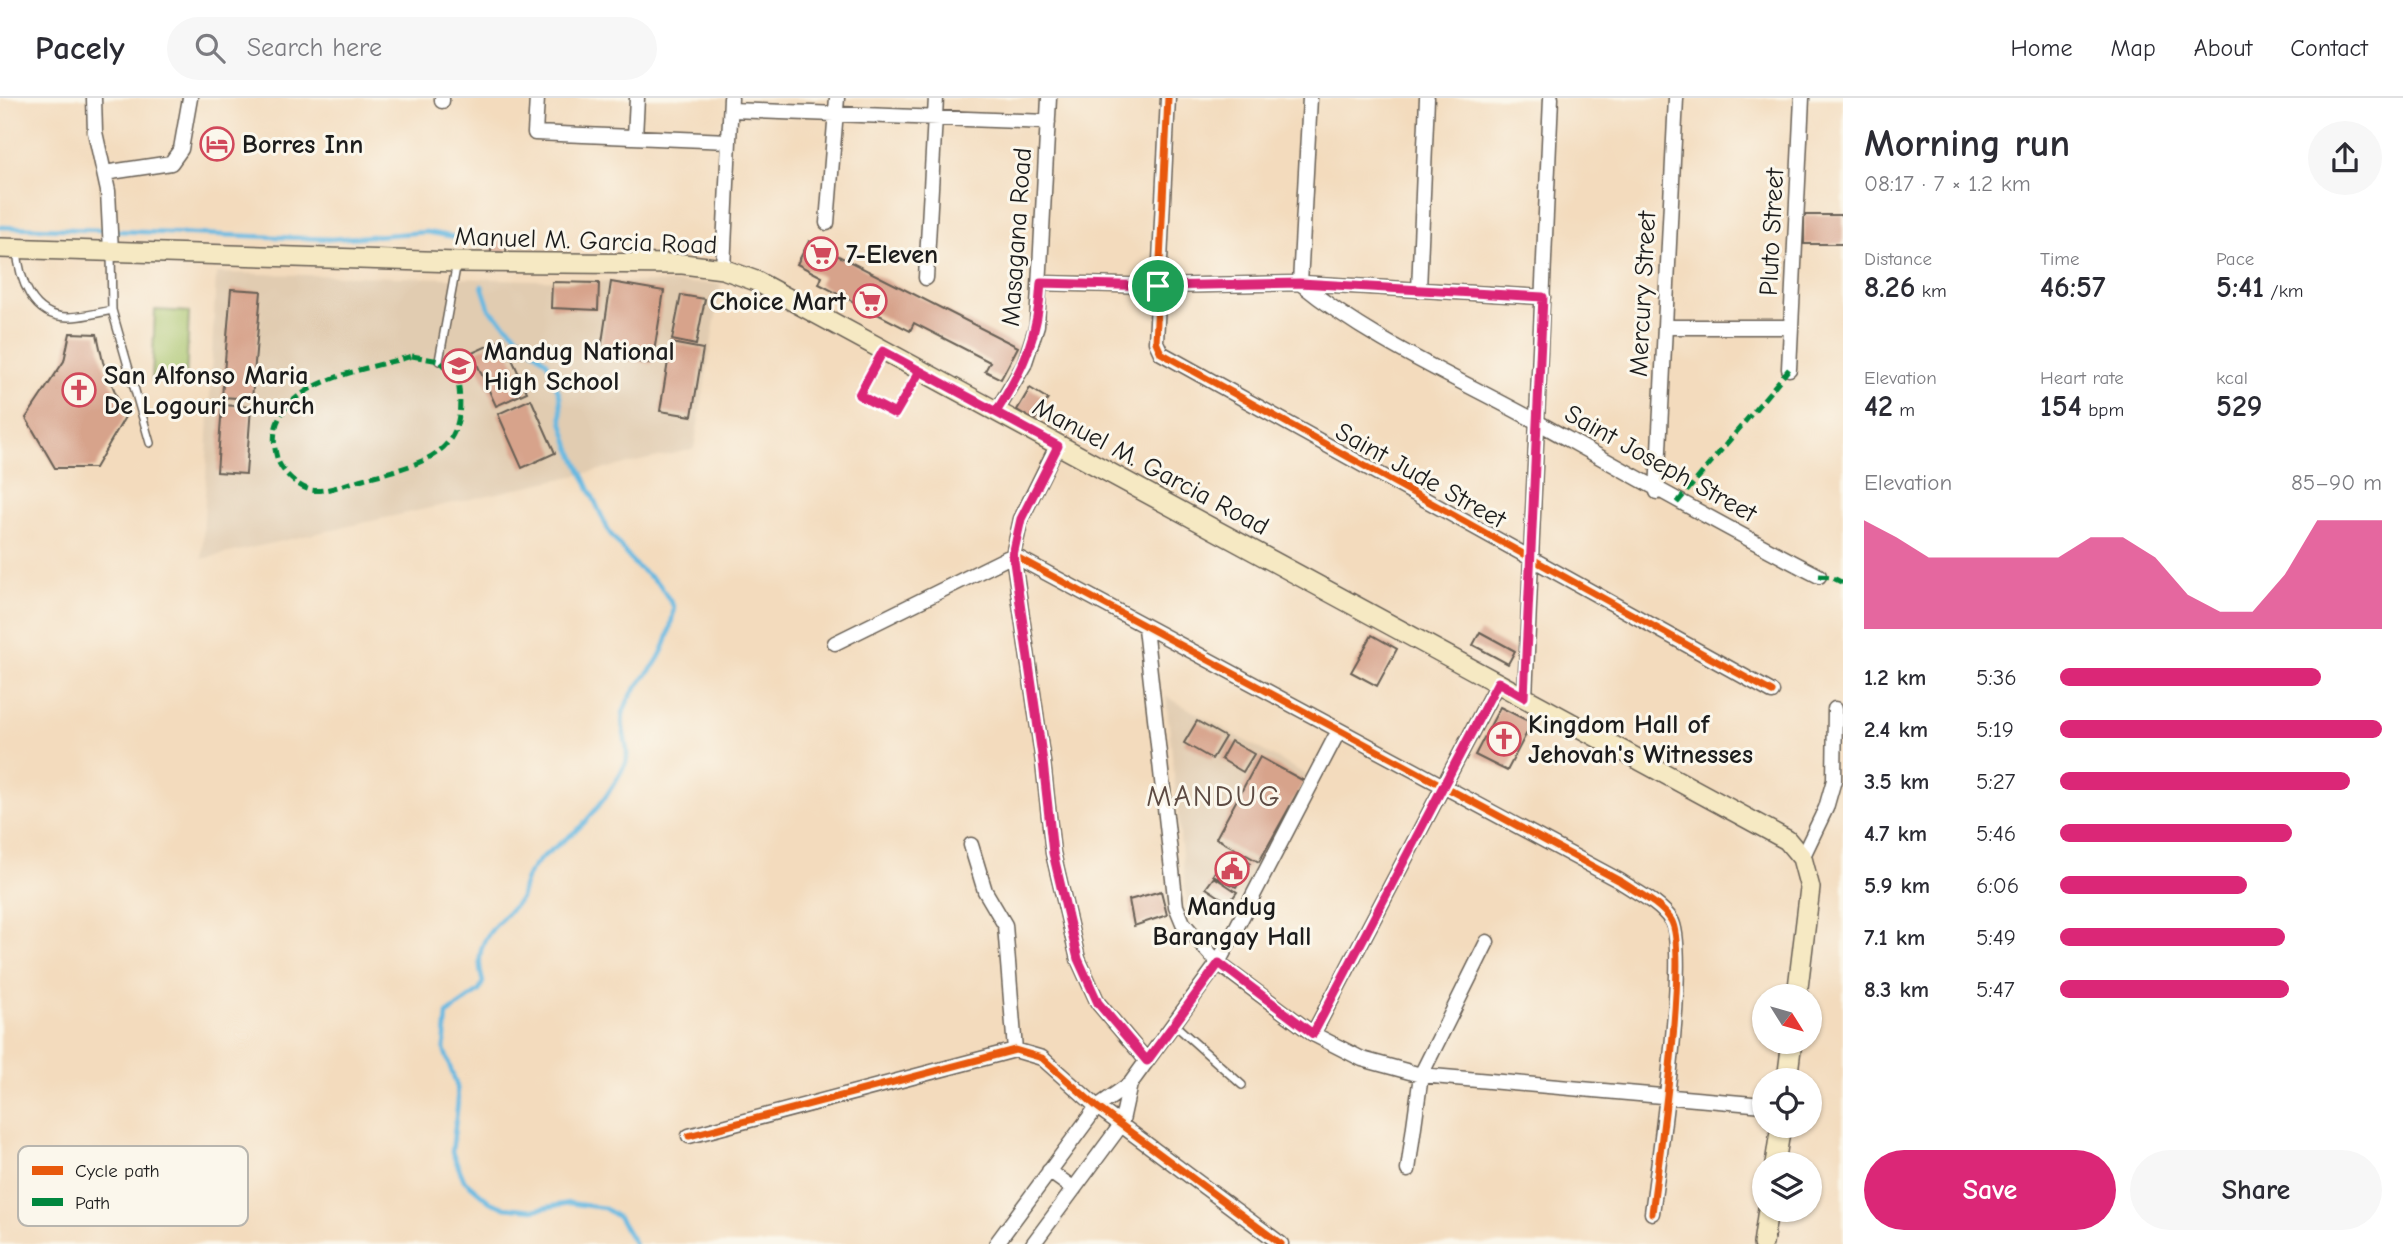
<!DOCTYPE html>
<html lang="en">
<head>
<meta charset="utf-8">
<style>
  :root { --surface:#fff; --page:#f7f7f7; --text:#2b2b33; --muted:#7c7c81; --line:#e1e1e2; --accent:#db2777 }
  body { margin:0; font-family:"Comic Neue",sans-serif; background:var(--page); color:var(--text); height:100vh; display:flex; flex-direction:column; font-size:26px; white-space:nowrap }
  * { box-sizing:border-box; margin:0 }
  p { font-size:23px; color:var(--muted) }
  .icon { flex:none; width:38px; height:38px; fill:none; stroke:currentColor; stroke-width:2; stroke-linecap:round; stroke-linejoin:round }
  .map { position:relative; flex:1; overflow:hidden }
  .panel { display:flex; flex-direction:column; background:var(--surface); width:560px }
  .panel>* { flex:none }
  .needle { width:46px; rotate:127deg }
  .buttons { position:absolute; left:1752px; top:886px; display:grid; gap:14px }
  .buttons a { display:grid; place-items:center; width:70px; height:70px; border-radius:50%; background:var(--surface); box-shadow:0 2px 5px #0004; font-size:35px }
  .pin { position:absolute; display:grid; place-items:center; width:60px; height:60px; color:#fff; margin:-30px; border:4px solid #fff; border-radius:50%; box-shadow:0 2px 7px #0007 }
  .round { display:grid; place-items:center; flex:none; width:74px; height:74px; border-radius:37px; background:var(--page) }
  .overview { display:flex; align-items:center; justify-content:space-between; height:119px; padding:0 21px }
  h1 { font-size:38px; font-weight:600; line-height:52px }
  .stats { display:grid; grid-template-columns:repeat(3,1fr); gap:10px; height:119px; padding:7px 21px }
  .stats div { display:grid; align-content:center }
  .stats b { font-size:30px; font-weight:600 }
  .stats small { font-size:19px; font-weight:400 }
  .stats p { font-size:19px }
  .chart { height:196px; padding:14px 21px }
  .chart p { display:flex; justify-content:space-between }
  .chart svg { width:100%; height:126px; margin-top:7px; fill:var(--accent); opacity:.7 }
  .primary-button { display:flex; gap:14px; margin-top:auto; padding:14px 21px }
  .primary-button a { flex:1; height:80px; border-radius:42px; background:var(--accent); color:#fff; font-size:28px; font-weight:600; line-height:80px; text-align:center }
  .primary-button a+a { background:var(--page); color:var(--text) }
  ul { padding:0 21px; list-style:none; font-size:23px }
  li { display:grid; grid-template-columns:112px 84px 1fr; align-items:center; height:52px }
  li i { height:18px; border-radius:9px; background:var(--accent) }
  header { display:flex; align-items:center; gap:42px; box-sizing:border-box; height:98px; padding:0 35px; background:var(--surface); border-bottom:2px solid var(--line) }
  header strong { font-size:33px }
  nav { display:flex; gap:38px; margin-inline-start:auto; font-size:24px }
  .search { width:490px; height:63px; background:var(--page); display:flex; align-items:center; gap:18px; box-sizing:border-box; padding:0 24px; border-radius:38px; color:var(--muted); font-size:26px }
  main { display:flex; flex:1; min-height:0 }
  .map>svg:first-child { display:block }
</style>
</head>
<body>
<header>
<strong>Pacely</strong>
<div class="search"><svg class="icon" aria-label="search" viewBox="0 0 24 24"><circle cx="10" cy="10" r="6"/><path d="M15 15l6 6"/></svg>Search here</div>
<nav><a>Home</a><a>Map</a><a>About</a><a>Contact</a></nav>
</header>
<main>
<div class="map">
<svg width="1843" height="1146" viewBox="0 0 1843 1146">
  <rect width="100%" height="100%" fill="#fbf7ec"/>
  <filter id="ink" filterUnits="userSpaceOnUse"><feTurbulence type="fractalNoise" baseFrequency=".0143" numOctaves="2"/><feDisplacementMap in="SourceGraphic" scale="14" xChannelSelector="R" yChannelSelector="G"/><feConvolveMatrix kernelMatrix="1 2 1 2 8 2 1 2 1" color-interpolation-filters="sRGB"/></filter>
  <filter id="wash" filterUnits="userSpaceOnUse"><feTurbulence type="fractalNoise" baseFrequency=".00686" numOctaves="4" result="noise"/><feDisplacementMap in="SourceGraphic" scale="28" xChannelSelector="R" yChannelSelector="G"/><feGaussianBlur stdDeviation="1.57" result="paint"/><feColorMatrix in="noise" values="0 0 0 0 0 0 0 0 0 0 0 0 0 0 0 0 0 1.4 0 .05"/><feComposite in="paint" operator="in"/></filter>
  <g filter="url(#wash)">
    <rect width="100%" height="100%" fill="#f3dbbd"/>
    <path fill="#e1ccb1" d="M216 175 721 186 694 351 202 461Z
      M1166 598 1308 678 1216 843 1199 828 1187 807Z"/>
    <path fill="#a6c269" stroke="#616f42" stroke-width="2" d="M155 212 189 214 186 283 152 282Z"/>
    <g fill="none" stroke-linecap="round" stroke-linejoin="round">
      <path stroke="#65b8e1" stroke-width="4.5" d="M0 129 102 132
        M116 133 332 141 426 134 467 141
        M482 188 490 212 547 264 560 298 562 323 570 349 609 434 635 467 659 486 674 509C671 530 667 548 655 566 644 581 630 594 624 612 618 631 631 647 626 665 615 686 602 706 585 724 560 751 525 759 521 800 498 828 470 840 483 884L479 893 447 916 444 951 457 989 458 1003 452 1054 464 1082 490 1104 503 1109 533 1112 569 1105 604 1110 619 1120 635 1146"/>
    </g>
    <g id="blocks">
      <path fill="#d7a38b" d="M1804 117H1843V146H1804Z
        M492 137H507L506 155 491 154Z
        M809 143 1018 249 1001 281 985 273 990 264 914 225 910 233 819 186 822 179 797 166Z
        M552 184 599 185 598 212 551 210Z
        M611 184 664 193 652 266 600 258Z
        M231 191 261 193 252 301 222 299Z
        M681 197 705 201 696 247 672 242Z
        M70 235 97 236 103 264 125 319 95 370H55L26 320 64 263Z
        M503 241 527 294 496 308 472 255Z
        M671 245 703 251 692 318 660 313Z
        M1030 290 1048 301 1035 323 1017 312Z
        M531 301 555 355 522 370 498 316Z
        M222 307 251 309 246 376 217 374Z
        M1480 534 1515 553 1508 566 1473 547Z
        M1372 537 1397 551 1377 588 1351 574Z
        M1500 609 1532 625 1507 673 1475 657Z
        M1197 623 1225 639 1212 661 1184 645Z
        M1231 643 1254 656 1243 674 1221 661Z
        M1260 659 1304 683 1259 764 1216 740Z
        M1227 752 1250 765 1236 789 1213 777Z
        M1214 779 1237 794 1229 805 1206 790Z
        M1161 793 1167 817 1134 828 1129 802Z"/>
    </g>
  </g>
  <g filter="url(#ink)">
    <use href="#blocks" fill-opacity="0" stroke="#675f54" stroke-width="2"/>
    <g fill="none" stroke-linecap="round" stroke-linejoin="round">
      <defs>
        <path id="lane" d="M17 151C19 181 32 219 68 219 82 219 98 215 112 212
          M111 155 112 212 150 345
          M883 254 859 297 895 316 919 273
          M439 263 457 164
          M1175 927 1242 987"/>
        <path id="street" d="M94 0 95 34 108 93 111 154
          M537 0 535 35 729 43
          M1168 0 1156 244 1161 255 1772 594
          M442 3V0
          M731 12 1048 24
          M635 39 637 0
          M104 75 171 65 181 51 190 0
          M827 125 837 0
          M723 171 731 0
          M926 180 936 0
          M1041 185 1158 188 1300 185 1543 199
          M1300 185C1372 244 1458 280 1539 325 1632 377 1724 429 1819 478
          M1300 185 1310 0
          M1419 192 1427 0
          M1665 229H1791
          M1789 271 1802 0
          M996 314 1024 267 1037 227 1049 0
          M1057 348 1021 421 1013 457 1043 664 1053 755 1078 861 1098 905 1147 963
          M1657 394 1676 0
          M1013 457 1620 783C1636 794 1660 805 1671 822 1690 851 1658 1069 1652 1115
          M1145 530 1176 808 1183 825 1218 865 1313 936 1362 961 1421 977 1764 1007
          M835 545 1013 457
          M1525 599 1551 0
          M971 747 985 793 1005 827 1015 952
          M1802 760 1826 710 1834 682 1835 611
          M1313 936 1498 584
          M689 1038 1015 952 1042 960 1097 1009 1281 1146
          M1408 1072 1421 977 1487 844
          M1049 1073 1074 1091
          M996 1146 1097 1009 1130 986 1218 865 1338 634
          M1033 1146 1121 1027 1130 986"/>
        <path id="secondary" d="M0 150 457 164 683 166 723 171 756 183 1787 742 1802 760 1810 790 1797 898
          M1787 982 1792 943
          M1775 1066 1781 1027
          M1763 1146 1768 1111"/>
      </defs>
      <use href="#lane" stroke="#675f54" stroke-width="10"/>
      <use href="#street" stroke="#675f54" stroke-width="17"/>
      <use href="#secondary" stroke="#675f54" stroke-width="22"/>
      <use href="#lane" stroke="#fff" stroke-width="7"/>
      <use href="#street" stroke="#fff" stroke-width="14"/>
      <use href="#secondary" stroke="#f6e9c3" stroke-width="19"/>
      <path stroke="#00873e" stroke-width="5" stroke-dasharray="10 5" stroke-linecap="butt" d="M412 258 439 263 458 283C470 359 422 365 363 381 348 385 326 395 311 392 297 389 281 373 277 360 256 286 362 273 412 258Z
        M1677 405 1789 271
        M1819 478 1831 479 1843 485"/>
      <defs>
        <path id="cycleway" d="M1168 0 1156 244 1161 255 1772 594
          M1013 457 1620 783C1636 794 1660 805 1671 822 1690 851 1658 1069 1652 1115
          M689 1038 1015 952 1042 960 1097 1009 1281 1146"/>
      </defs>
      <use href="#cycleway" stroke="#fbf7ec" stroke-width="11"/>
      <use href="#cycleway" stroke="#e8590c" stroke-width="7"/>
    </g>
  </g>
  <g fill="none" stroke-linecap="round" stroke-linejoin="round" filter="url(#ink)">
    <defs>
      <path id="route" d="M1158 188 1041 185C1038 238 1024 270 996 314L883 253 859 297 895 316 920 273 1058 348 1021 421 1013 457 1043 664 1053 755 1078 861 1098 905 1147 963 1219 865 1313 936 1498 584 1524 599 1543 199 1300 185 1158 188"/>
    </defs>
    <use href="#route" stroke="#fff" stroke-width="14"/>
    <use href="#route" stroke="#db2777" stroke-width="9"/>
  </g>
  <defs>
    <symbol id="hotel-ring" viewBox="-11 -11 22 22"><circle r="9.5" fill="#fbf7ec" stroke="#d1495b" stroke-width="1.5"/><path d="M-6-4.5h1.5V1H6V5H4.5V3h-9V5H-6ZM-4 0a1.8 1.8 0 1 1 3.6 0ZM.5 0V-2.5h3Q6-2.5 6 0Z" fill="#d1495b"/></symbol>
    <symbol id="supermarket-ring" viewBox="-11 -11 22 22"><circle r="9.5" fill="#fbf7ec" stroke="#d1495b" stroke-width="1.5"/><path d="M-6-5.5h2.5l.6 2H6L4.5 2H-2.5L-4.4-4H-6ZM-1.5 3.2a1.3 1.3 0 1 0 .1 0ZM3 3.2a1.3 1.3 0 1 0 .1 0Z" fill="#d1495b"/></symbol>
    <symbol id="school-ring" viewBox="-11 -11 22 22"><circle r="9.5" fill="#fbf7ec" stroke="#d1495b" stroke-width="1.5"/><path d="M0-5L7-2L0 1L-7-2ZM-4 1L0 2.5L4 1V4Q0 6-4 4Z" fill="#d1495b"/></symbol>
    <symbol id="church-ring" viewBox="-11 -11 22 22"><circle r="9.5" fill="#fbf7ec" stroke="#d1495b" stroke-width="1.5"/><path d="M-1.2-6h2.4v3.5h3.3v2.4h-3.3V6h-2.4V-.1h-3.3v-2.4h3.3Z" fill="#d1495b"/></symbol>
    <symbol id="civic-ring" viewBox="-11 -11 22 22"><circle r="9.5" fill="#fbf7ec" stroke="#d1495b" stroke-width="1.5"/><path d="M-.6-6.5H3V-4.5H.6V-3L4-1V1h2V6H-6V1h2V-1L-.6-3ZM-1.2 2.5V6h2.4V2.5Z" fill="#d1495b"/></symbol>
  </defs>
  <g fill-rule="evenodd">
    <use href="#hotel-ring" x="198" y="27" width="38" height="38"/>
    <use href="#supermarket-ring" x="802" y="137" width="38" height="38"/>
    <use href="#supermarket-ring" x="851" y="184" width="38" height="38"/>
    <use href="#school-ring" x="440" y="249" width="38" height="38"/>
    <use href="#church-ring" x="60" y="273" width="38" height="38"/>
    <use href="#church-ring" x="1485" y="622" width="38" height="38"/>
    <use href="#civic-ring" x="1213" y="752" width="38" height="38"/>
  </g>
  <g text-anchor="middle" stroke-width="6" stroke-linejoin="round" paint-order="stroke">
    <g font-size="26" font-weight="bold" fill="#1c1c1c" stroke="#fbf7ec" text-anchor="start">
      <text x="242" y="55">Borres Inn</text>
      <text x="846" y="165">7-Eleven</text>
      <text x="846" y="212" text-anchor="end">Choice Mart</text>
      <text x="484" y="262">Mandug National<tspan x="484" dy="30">High School</tspan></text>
      <text x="104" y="286">San Alfonso Maria<tspan x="104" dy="30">De Logouri Church</tspan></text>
      <text x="1528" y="635">Kingdom Hall of<tspan x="1528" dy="30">Jehovah's Witnesses</tspan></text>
      <text x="1232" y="817" text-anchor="middle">Mandug<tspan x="1232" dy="30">Barangay Hall</tspan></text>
    </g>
    <g font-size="26" fill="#1c1c1c" stroke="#fbf7ec">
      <text transform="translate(1771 134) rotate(-87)" y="9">Pluto Street</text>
      <text transform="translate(1016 139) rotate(-86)" y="9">Masagana Road</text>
      <text transform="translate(586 142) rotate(2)" y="9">Manuel M. Garcia Road</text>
      <text transform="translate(1642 196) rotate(-87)" y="9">Mercury Street</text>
      <text transform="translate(1661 365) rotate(29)" y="9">Saint Joseph Street</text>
      <text transform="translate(1151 368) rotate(28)" y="9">Manuel M. Garcia Road</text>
      <text transform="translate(1421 377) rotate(29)" y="9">Saint Jude Street</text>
    </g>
    <g font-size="30" letter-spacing="2" fill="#5d4b43" stroke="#fbf7ec">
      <text x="1214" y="708">MANDUG</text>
    </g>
  </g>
  <rect x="18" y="1048" width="230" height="80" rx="10" fill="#fbf7ec" stroke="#b8b5ae" stroke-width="2"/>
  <rect x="32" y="1068" width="31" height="9" fill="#e8590c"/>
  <rect x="32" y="1100" width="31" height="8" fill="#00873e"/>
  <g font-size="19" fill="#1c1c1c">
    <text x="75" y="1079">Cycle path</text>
    <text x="75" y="1111">Path</text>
  </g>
</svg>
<div class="buttons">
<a><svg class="needle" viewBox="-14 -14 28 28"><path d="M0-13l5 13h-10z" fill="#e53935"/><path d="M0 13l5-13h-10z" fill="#7c7c81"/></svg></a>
<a><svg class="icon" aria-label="locate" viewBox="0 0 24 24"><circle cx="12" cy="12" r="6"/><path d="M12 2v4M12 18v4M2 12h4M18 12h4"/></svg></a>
<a><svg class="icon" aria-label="layers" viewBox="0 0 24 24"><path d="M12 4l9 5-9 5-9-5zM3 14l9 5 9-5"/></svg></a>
</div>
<div class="pin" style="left:1158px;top:188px;background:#1e9e55"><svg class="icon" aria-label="arrive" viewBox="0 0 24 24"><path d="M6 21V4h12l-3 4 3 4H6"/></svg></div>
</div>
<section class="panel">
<div class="overview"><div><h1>Morning run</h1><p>08:17 · 7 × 1.2 km</p></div><a class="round"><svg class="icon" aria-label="share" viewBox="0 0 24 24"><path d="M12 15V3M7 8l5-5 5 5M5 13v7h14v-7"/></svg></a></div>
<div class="stats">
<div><p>Distance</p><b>8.26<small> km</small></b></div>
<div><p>Time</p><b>46:57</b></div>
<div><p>Pace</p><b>5:41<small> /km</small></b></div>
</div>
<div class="stats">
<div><p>Elevation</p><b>42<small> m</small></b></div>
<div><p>Heart rate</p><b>154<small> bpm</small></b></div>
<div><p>kcal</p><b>529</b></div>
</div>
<div class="chart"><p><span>Elevation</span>85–90 m</p>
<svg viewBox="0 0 160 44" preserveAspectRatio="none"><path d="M0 44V6L10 12L20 19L30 19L40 19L50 19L60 19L70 12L80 12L90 19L100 32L110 38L120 38L130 25L140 6L150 6L160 6V44z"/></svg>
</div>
<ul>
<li><b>1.2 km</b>5:36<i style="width:81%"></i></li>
<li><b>2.4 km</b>5:19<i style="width:100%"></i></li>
<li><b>3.5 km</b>5:27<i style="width:90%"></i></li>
<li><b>4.7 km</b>5:46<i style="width:72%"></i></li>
<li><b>5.9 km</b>6:06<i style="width:58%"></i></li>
<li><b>7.1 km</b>5:49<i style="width:70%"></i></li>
<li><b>8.3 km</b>5:47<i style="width:71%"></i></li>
</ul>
<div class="primary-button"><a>Save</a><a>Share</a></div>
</section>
</main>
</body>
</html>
